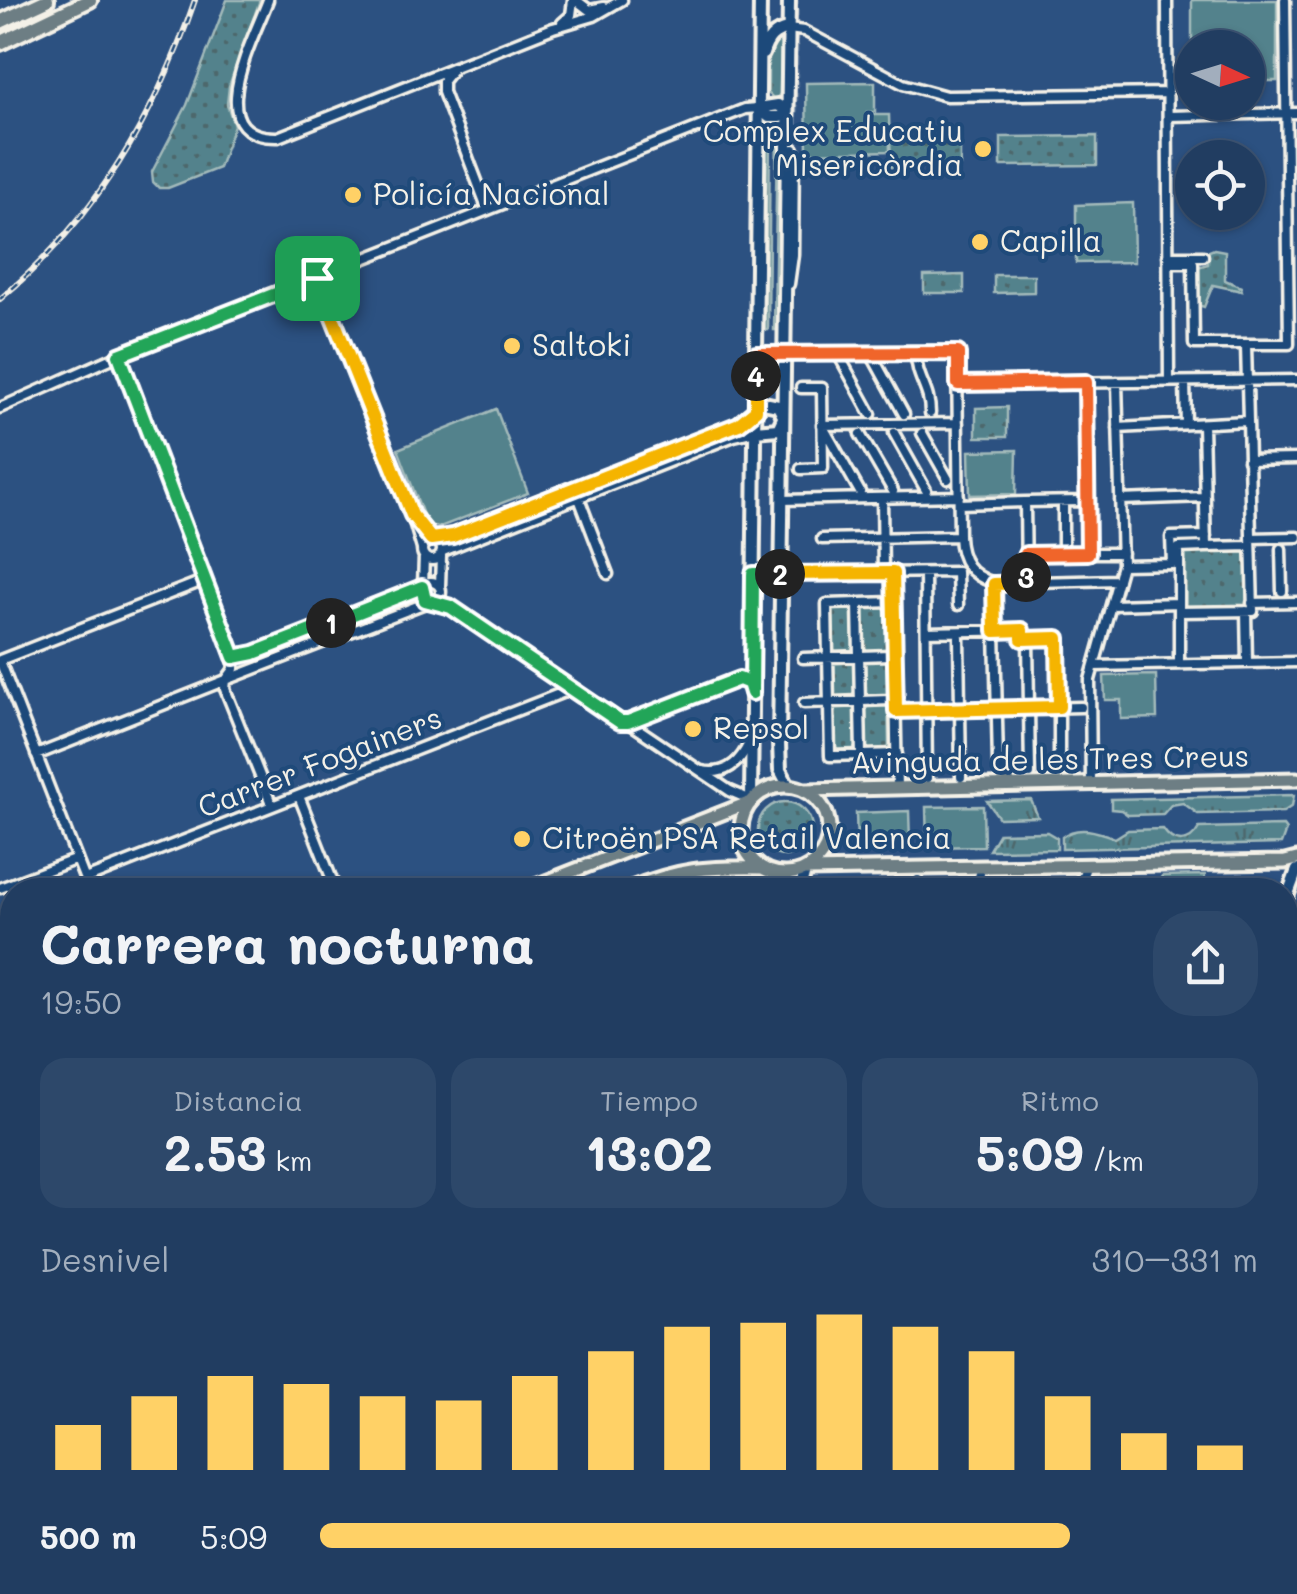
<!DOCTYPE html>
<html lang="es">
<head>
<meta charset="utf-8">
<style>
  :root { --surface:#213d61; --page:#2d486a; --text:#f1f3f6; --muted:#a2aebd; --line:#3e5676; --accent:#ffd166 }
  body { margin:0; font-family:Mali,sans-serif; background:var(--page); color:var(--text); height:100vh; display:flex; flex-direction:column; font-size:38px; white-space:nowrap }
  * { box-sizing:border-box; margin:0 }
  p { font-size:32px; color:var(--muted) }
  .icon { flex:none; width:55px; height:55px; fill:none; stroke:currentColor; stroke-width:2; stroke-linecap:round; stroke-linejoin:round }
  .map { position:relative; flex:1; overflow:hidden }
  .sheet { position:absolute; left:0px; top:878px; width:1298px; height:718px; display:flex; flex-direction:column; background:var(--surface); border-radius:40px 40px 0 0; box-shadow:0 2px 8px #0004,0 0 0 2px var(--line) }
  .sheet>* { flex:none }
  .needle { width:65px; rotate:94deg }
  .buttons { position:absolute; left:1175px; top:30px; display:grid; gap:20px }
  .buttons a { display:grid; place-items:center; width:90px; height:90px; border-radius:50%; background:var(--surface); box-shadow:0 2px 8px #0004,0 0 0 2px var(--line); font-size:50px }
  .pin { position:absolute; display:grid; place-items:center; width:85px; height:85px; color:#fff; margin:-42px; border-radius:20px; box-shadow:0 5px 15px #0006 }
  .km { position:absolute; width:50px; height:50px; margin:-25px; border-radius:50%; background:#222; color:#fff; font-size:28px; line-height:50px; text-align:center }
  .round { display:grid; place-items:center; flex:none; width:105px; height:105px; border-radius:40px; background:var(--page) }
  .overview { display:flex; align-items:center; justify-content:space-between; height:170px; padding:0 40px }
  h1 { font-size:55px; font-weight:800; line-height:75px }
  .stats { display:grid; grid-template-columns:repeat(3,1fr); gap:15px; height:170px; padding:10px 40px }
  .stats div { display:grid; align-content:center; border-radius:25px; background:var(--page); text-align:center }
  .stats b { font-size:50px; font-weight:800 }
  .stats small { font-size:28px; font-weight:400 }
  .stats p { font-size:28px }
  .chart { height:280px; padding:20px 40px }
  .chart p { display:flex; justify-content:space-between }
  .chart svg { width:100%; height:180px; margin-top:10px; stroke:var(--accent); stroke-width:6 }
  ul { padding:0 40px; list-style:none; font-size:32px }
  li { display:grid; grid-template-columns:160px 120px 1fr; align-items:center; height:75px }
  li i { height:25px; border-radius:12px; background:var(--accent) }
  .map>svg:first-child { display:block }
</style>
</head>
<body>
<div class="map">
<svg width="1297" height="1594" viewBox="0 0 1297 1594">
  <defs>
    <pattern id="grass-tufts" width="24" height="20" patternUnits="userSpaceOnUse" patternTransform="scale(2.5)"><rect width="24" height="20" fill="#52828c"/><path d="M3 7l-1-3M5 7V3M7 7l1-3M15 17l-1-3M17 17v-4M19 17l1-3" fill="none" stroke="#4e686c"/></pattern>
    <pattern id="park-dots" width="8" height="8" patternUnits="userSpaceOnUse" patternTransform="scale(2.5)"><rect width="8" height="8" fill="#52828c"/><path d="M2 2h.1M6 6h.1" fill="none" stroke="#4e686c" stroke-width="1.8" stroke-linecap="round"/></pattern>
  </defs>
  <rect width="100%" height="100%" fill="#2c5181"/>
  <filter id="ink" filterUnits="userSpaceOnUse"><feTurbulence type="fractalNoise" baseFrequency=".01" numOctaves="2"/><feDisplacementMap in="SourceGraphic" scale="20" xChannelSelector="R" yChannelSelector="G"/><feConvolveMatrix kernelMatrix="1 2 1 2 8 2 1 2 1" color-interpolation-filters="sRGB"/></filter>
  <g filter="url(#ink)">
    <path fill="url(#grass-tufts)" stroke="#a3baba" stroke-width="2.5" d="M781 41 780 94 775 100 768 93V52L774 43Z
      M767 131H770L768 330H765Z
      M777 131H780L777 330H774Z
      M1294 795 1292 806 1283 812 1198 814 1183 803 1171 805 1163 814 1128 815 1121 810 1111 809V799Z
      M1031 800 1038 817 999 818 987 801Z
      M1283 826 1286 830 1281 844 1062 849V837C1078 824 1099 832 1115 838L1128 830 1163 829C1173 845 1190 845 1199 828Z
      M1047 832 1057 838V849L989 850 999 833Z
      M1205 875 1203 890H1161L1158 883 1162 876Z"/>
    <path fill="url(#park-dots)" stroke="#a3baba" stroke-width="2.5" d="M227 0H260L229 86 227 104 234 125 219 168 168 188H159L153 182 152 172 187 105Z
      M1097 136V165L1001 166V137Z
      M960 138V166L891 167 890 140Z
      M1214 249 1225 251V280L1241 287 1242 291 1213 285 1204 307 1198 305V267L1208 264 1209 251Z
      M964 275V293H924V276Z
      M994 275H1034V292L994 293Z
      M1007 407V437H976V408Z
      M1246 552 1247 606 1183 607 1182 553Z
      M887 605 889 752H838L833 746 832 611 836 607Z
      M758 829a27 27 0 1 1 54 0a27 27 0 1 1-54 0Z"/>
    <path fill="#52828c" stroke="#a3baba" stroke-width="2.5" d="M1192 0H1277V81H1248V48H1192V83Z
      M875 82V112H867V115H889L890 151 807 153 806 83Z
      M1133 203 1134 262 1076 263V205Z
      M496 409 528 493 440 527 431 526 425 520 398 449Z
      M1017 450 1016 494 970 495 969 451Z
      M1156 675 1157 718 1121 719V700H1105L1104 676Z
      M983 806 984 846 927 847 926 807Z
      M909 811 910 842 857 844 856 813Z"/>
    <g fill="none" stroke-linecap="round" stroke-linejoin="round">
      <path stroke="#4a6990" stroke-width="8" stroke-dasharray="8 4" stroke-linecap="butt" d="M794 149 795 0"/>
      <defs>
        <path id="street" d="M268 0C254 38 198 139 278 137L553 28 594 16 622 0
          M576 0 589 10 604 7
          M1167 0 1169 382
          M562 23 571 15 573 0
          M788 29 804 31 903 84 946 96 1168 93
          M451 71 443 81V92L488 210
          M1168 116 1297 113
          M1168 256H1203
          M1169 263H1193L1194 344H1289L1285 0
          M317 278 412 515 422 549
          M789 284 793 255 794 149
          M916 353C916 379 930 388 930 413
          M838 354 871 414
          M871 354 904 414
          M784 355 957 353 959 536C960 561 970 575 994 583L1118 580
          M1185 382 1186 424
          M1086 383 1088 553H1122
          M957 384 1297 380
          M801 388H822L823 468 801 469
          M0 408 119 355 745 109 759 108
          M1118 428 1247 421
          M894 433 926 490
          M922 433 948 479
          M860 434 893 491
          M1248 460 1297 459
          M860 492 822 425 958 423
          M577 493 608 574
          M882 498 883 573
          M782 500 959 496
          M1120 500 1205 497
          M1025 502 1082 501
          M1063 502V553
          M959 504 1025 502 1026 583
          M1251 538 1297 537
          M822 539 959 536
          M422 550a10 10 0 1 1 20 0a10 10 0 1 1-20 0Z
          M437 540 732 427 756 410
          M1206 547 1251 546
          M1281 549 1282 591
          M443 551 734 436 755 431
          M1026 554 1088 553
          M1122 565 1172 564 1171 537 1206 536
          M893 573 897 789
          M925 573 927 778
          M782 574 957 572 958 605
          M421 592a10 10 0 1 1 20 0a10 10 0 1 1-20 0Z
          M994 583 998 765 1012 785
          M423 585 424 556
          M440 586 441 556
          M434 602 451 607 621 721 628 722 730 791 751 800
          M893 602 827 604 830 756 897 754
          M858 603 861 755
          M1252 603 1297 602
          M1112 605 1179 603
          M1246 611 1247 663
          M1179 612 1253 611 1246 345
          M926 632 1022 630V639L1059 638V773
          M959 637 961 777
          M1028 639 1030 774
          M234 657 254 653 422 587
          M803 658 890 655
          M0 660 205 580
          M0 661 89 890
          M1179 664V548L1206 547 1203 424
          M1094 666 1297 662
          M804 703 890 700
          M896 711 1081 707
          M628 722 739 679 745 680 751 688
          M36 755 226 680 234 669V656L119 355
          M702 771C725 776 740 763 749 743
          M1091 784 1090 680 1122 565 1117 382
          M299 796 336 890
          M272 806 225 689 226 680 428 602
          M85 879 572 689
          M918 880V890
          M0 888 77 859
          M668 890V887L687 875
          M975 890 982 867
          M1077 890 1087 865
          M1285 969 1297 972
          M1285 1029 1293 1004 1297 1005
          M1285 1041 1297 1045
          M1285 1117 1297 1120
          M1285 1220 1297 1181
          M0 1274 12 1262
          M1285 1347 1297 1307
          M0 1348 12 1336
          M1285 1358 1297 1361
          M1291 1415 1297 1396
          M0 1427 12 1441
          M0 1501 12 1489
          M8 1510 12 1515
          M234 1582 244 1594
          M385 1582 399 1594
          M686 1582V1594
          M845 1582 883 1594
          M789 1583 824 1594
          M0 1587 7 1594
          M411 1594 425 1582
          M629 1594V1582
          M926 1594 930 1582
          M1042 1594 1046 1582"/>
        <path id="secondary" d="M763 54C767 40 773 32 788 29
          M759 108 769 117H780L786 111
          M759 108 778 105 786 111
          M756 355H784
          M756 410 764 403 778 406 783 416
          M755 431 778 429 783 418
          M753 574H782
          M788 785 780 770 779 743 789 0
          M751 799 760 0
          M776 874 779 890
          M800 890 805 871
          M1285 902 1297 870
          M1285 1483 1297 1487
          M436 1582 448 1594
          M454 1582 466 1594
          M54 1594 66 1582
          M120 1594 132 1582
          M768 1594V1582
          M776 1594 777 1582
          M1073 1594 1076 1582"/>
        <path id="primary" d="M741 830a44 44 0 1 1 88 0a44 44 0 1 1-88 0Z
          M805 790 1297 779
          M807 870 1285 862 1297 859
          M525 890 748 803
          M626 890C679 869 706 867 763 868
          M0 1088 12 1094
          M0 1148 12 1139
          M0 1200 12 1199"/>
        <path id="highway" d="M0 22 47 0
          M0 43 90 0"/>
      </defs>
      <use href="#street" stroke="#f4f1e8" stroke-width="15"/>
      <use href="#secondary" stroke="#f4f1e8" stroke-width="18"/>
      <use href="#primary" stroke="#f4f1e8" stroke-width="19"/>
      <use href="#highway" stroke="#f4f1e8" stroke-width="20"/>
      <use href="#street" stroke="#1f4a7a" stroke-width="8"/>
      <use href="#secondary" stroke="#1f4a7a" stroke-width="10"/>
      <use href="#primary" stroke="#6d7e84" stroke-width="11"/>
      <use href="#highway" stroke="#6d7e84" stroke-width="12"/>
      <defs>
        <path id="rail" d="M0 299C96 219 155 117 195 0"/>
      </defs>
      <use href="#rail" stroke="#f4f1e8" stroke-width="6"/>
      <use href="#rail" stroke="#1f4a7a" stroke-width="2.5" stroke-dasharray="8" stroke-linecap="butt"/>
    </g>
  </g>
  <g fill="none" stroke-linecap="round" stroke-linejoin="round" filter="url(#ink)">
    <defs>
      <path id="split-1" d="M317 278 119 355 234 657 254 653 331 623"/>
      <path id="split-2" d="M331 623 422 587 425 600 451 607 620 722H628L739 679 749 683 752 693 753 574H780"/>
      <path id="split-3" d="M780 574 893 573 896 711 1059 707 1058 638 1022 639V630L995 631 994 584 1026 583V577"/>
      <path id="split-4" d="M756 376V354L958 353V384L1086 382 1088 553 1026 554V577"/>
      <path id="split-5" d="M317 278 412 515 431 539 453 536 739 424 756 410V376"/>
    </defs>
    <use href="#split-1" stroke="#fff" stroke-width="20"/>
    <use href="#split-2" stroke="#fff" stroke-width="20"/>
    <use href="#split-3" stroke="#fff" stroke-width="20"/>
    <use href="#split-4" stroke="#fff" stroke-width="20"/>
    <use href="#split-5" stroke="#fff" stroke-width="20"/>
    <use href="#split-1" stroke="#22a559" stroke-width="12"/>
    <use href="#split-2" stroke="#22a559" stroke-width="12"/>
    <use href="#split-3" stroke="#f5b400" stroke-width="12"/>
    <use href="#split-4" stroke="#f0652b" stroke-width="12"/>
    <use href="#split-5" stroke="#f5b400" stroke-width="12"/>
  </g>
  <g fill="#ffd166" stroke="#1f4a7a" stroke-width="4">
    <circle cx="983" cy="149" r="10"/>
    <circle cx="353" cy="195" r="10"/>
    <circle cx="980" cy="242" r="10"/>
    <circle cx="512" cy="346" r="10"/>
    <circle cx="693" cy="729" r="10"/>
    <circle cx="522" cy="839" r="10"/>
  </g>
  <g text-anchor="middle" stroke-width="8" stroke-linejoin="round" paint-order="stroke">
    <g font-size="30" fill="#f4f1e8" stroke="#1f4a7a" text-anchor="start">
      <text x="963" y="142" text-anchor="end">Complex Educatiu<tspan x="963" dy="34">Misericòrdia</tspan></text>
      <text x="373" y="205">Policía Nacional</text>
      <text x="1000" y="252">Capilla</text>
      <text x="532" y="356">Saltoki</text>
      <text x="713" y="739">Repsol</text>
      <text x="542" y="849">Citroën PSA Retail Valencia</text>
    </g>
    <g font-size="30" fill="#f4f1e8" stroke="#1f4a7a">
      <text transform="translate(1050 760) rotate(-1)" y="10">Avinguda de les Tres Creus</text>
      <text transform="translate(320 763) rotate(-21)" y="10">Carrer Fogainers</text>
    </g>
  </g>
</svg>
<div class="buttons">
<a><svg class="needle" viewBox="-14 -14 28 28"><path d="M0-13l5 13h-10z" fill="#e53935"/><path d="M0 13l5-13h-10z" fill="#a2aebd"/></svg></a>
<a><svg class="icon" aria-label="locate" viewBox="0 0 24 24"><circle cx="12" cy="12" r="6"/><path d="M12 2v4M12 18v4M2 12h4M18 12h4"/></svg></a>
</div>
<div class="pin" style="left:317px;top:278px;background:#1e9e55"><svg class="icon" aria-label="arrive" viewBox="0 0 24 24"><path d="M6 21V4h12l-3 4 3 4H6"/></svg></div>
<b class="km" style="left:331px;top:623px">1</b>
<b class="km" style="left:780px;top:574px">2</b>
<b class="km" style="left:1026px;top:577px">3</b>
<b class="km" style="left:756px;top:376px">4</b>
<section class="sheet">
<div class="overview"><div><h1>Carrera nocturna</h1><p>19:50</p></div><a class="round"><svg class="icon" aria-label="share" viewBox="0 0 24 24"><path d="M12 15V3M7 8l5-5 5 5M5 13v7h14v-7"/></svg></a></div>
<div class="stats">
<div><p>Distancia</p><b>2.53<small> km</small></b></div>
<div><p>Tiempo</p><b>13:02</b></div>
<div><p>Ritmo</p><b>5:09<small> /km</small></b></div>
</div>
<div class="chart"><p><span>Desnivel</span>310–331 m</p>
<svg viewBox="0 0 160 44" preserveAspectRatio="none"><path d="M5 44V33M15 44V26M25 44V21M35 44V23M45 44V26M55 44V27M65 44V21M75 44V15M85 44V9M95 44V8M105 44V6M115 44V9M125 44V15M135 44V26M145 44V35M155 44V38"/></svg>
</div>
<ul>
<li><b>500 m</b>5:09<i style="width:80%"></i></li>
</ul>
</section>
</div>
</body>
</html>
